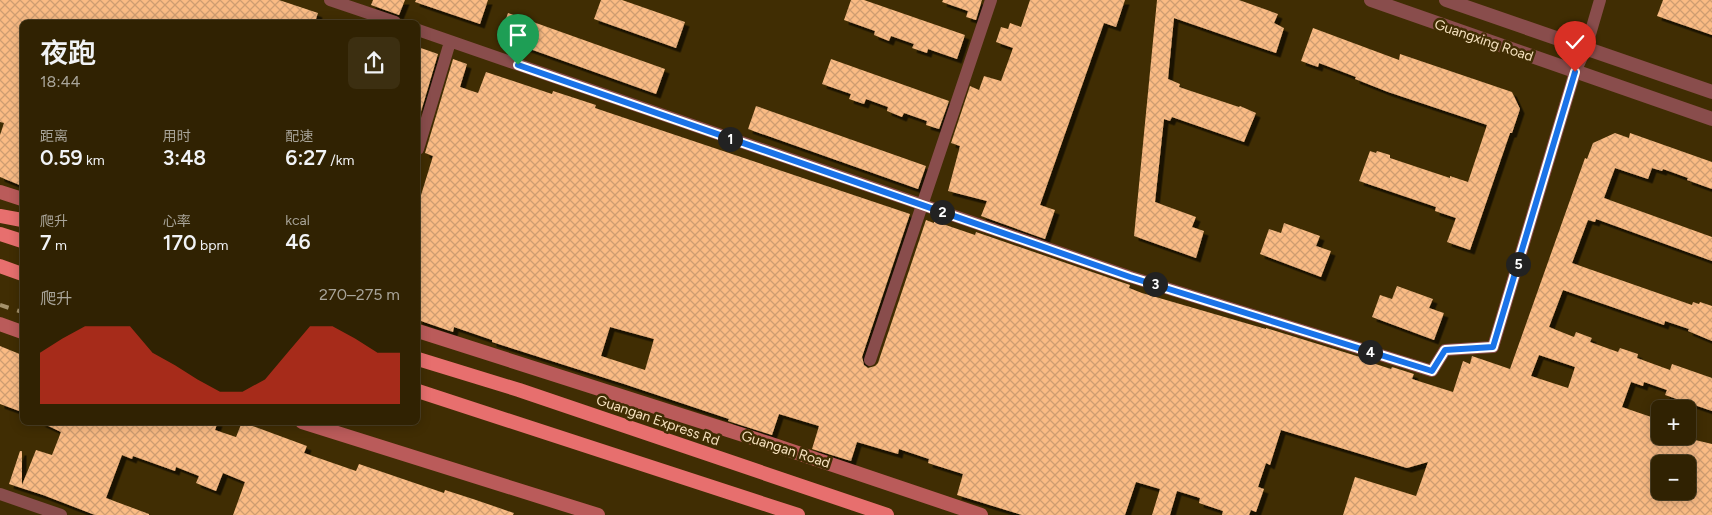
<!DOCTYPE html>
<html lang="zh">
<head>
<meta charset="utf-8">
<style>
  :root { --surface:#302202; --page:#3c2f11; --text:#f1f3f6; --muted:#a8a499; --line:#4b3f24; --accent:#d93025 }
  body { margin:0; font-family:Figtree,"Noto Sans SC",sans-serif; background:var(--page); color:var(--text); height:100vh; display:flex; flex-direction:column; font-size:19px; white-space:nowrap }
  * { box-sizing:border-box; margin:0 }
  p { font-size:16px; color:var(--muted) }
  .icon { flex:none; width:28px; height:28px; fill:none; stroke:currentColor; stroke-width:2; stroke-linecap:round; stroke-linejoin:round }
  .map { position:relative; flex:1; overflow:hidden }
  .drawer { position:absolute; left:20px; top:20px; width:400px; height:405px; display:flex; flex-direction:column; background:var(--surface); border-radius:8px; box-shadow:0 2px 12px #0003,0 0 0 1px var(--line) }
  .drawer>* { flex:none }
  .tools { position:absolute; left:1651px; top:400px; display:grid; gap:10px }
  .tools a { display:grid; place-items:center; width:45px; height:45px; border-radius:8px; background:var(--surface); box-shadow:0 2px 12px #0003,0 0 0 1px var(--line); font-size:25px }
  .pin { position:absolute; display:grid; place-items:center; width:42px; height:42px; color:#fff; margin:-51px -21px; border-radius:50% 50% 50% 0; rotate:-45deg; box-shadow:0 0 5px #0007 }
  .pin .icon { rotate:45deg }
  .km { position:absolute; width:25px; height:25px; margin:-12px; border-radius:50%; background:#222; color:#fff; font-size:14px; line-height:25px; text-align:center }
  .round { display:grid; place-items:center; flex:none; width:52px; height:52px; border-radius:8px; background:var(--page) }
  .headline { display:flex; align-items:center; justify-content:space-between; height:85px; padding:0 20px }
  h1 { font-size:28px; font-weight:600; line-height:38px }
  .figures { display:grid; grid-template-columns:repeat(3,1fr); gap:8px; height:85px; padding:5px 20px }
  .figures div { display:grid; align-content:center }
  .figures b { font-size:21px; font-weight:600 }
  .figures small { font-size:14px; font-weight:400 }
  .figures p { font-size:14px }
  .chart { height:140px; padding:10px 20px }
  .chart p { display:flex; justify-content:space-between }
  .chart svg { width:100%; height:90px; margin-top:5px; fill:var(--accent); opacity:.7 }
  .map>svg:first-child { display:block }
</style>
</head>
<body>
<div class="map">
<svg width="1712" height="515" viewBox="0 0 1712 515">
  <defs>
    <pattern id="building-cross-hatch" width="8" height="8" patternUnits="userSpaceOnUse" patternTransform="scale(1.25)"><rect width="8" height="8" fill="#fabb84"/><path d="M0 0l8 8M0 8l8-8" fill="none" stroke="#ce9d71"/></pattern>
    <filter id="shadow"><feDropShadow dx="4.5" dy="4.5" stdDeviation="0" flood-color="#0009"/></filter>
  </defs>
  <rect width="100%" height="100%" fill="#402d03"/>
  <path fill="url(#building-cross-hatch)" fill-rule="evenodd" filter="url(#shadow)" d="M0 0H279L318 13 315 22H22V186L0 177V135L4 123 0 122Z
    M373 0H405L399 15 371 5Z
    M416 0H488L480 24 415 2Z
    M601 0H622L685 22 676 48 594 19Z
    M851 0H864L965 35 957 59 928 49 927 53 912 48 914 44 891 36 889 41 874 35 875 31 844 20Z
    M943 0H982L976 20 966 17 968 11 942 2Z
    M1030 0H1125L1116 27 1104 23 1040 205 1055 210 1045 239 981 216 987 201 948 191 960 146 951 143 970 86 979 90 984 76 1001 81 1013 48 996 42 1001 27 1008 29 1010 23 1021 27Z
    M1157 0H1239L1278 14 1274 23 1284 28 1276 53 1174 18 1168 79 1180 84 1179 87 1239 107 1240 106 1256 113 1244 142 1172 117 1170 121 1164 119 1155 202 1196 217 1192 227 1204 231 1196 258 1134 236Z
    M1663 0H1712V35L1657 16Z
    M508 13 665 69 656 94 499 38Z
    M1313 28 1399 60 1400 54 1512 92 1520 109 1512 133H1510L1470 250 1447 242 1456 218 1435 211 1436 207 1359 181 1370 151 1376 153 1377 151 1390 155V158L1450 178V176L1468 182 1487 125 1388 92 1355 79 1356 77 1319 63 1318 67 1301 61Z
    M418 47 438 54 418 122Z
    M453 59 467 64 460 87 478 93 486 72 552 94 553 91 596 105 595 108 910 214 862 357 864 365 868 368 875 366 878 363 926 220 934 223V221L975 235 976 232 1130 285 1129 288 1142 293 1266 329V328L1360 357V359L1391 369 1392 367 1414 374 1412 379 1453 392 1463 361 1470 364 1472 356 1510 369 1585 158 1587 159 1593 143 1615 133 1629 138 1630 133 1712 162V189L1687 180 1688 178 1663 169 1662 171 1652 168 1648 179 1615 168 1604 198 1712 237V261L1596 219 1595 222 1588 220 1572 263 1692 305 1693 302 1699 304 1700 302 1712 306V341L1688 331 1689 329 1665 321 1664 325 1563 290 1549 327 1574 337 1576 332 1592 338 1590 342 1618 352 1620 348 1638 354 1637 358 1670 370 1672 364 1712 378V411L1665 395 1667 390 1644 382 1643 386 1631 382 1622 407 1660 420V436H1692L1691 439 1712 444V515H1343L1355 477 1416 496 1428 462 1407 468 1281 430 1270 465 1266 463 1258 487 1264 489 1256 512 1251 510 1249 515H1222L1223 511 1199 503 1200 498 1177 491 1170 515H1152L1160 489 1136 482 1125 515H1022L957 495 963 474 928 463 929 459 899 449 898 454 857 442 851 461 812 449 819 426 779 414 772 435 728 421 729 419 624 384 492 342V340L454 327 453 332 418 320V205L433 156 425 153ZM610 327 654 339 645 370 601 356ZM1539 355 1575 367 1568 388 1531 376ZM1660 464H1688V491H1660Z
    M831 59 949 101 939 129 926 125 927 121 904 113 902 117 887 111 888 107 866 99 864 104 849 99 851 94 822 84Z
    M756 106 926 166 918 189 748 129Z
    M1284 223 1320 236 1316 246 1331 251 1321 277 1260 254 1269 229 1281 233Z
    M1397 286 1433 299 1429 308 1444 313 1434 340 1372 317 1380 295 1392 299Z
    M0 346 22 355V412L0 404Z
    M40 422H218L215 430 236 437 242 422 307 446 304 453 356 471 359 464 444 493 445 490 473 499 514 513 513 515H233L245 482 223 473 216 491 196 483 199 476 176 467 175 471 133 456 132 459 122 455 106 498 149 514V515H95L43 495 9 484 20 451H22V485L36 450 52 455 61 432Z"/>
  <g fill="none" stroke-linecap="round" stroke-linejoin="round">
    <path stroke="#894d4c" stroke-width="12" d="M330 0 395 22
      M418 30 1131 277 1432 371 1445 350 1493 347 1575 72 1586 48 1600 0
      M418 149 450 42
      M870 360 991 0
      M0 494 61 515"/>
    <path stroke="#894d4c" stroke-width="14" d="M1371 0 1712 119
      M1446 0 1712 92"/>
    <path stroke="#ba5b5a" stroke-width="14" d="M0 192 22 199
      M0 324 22 332
      M418 331 768 443 981 515
      M302 422 598 515"/>
    <path stroke="#e76f6e" stroke-width="14" d="M0 216 22 220
      M0 234 22 241
      M0 266 22 274
      M418 359 519 390 887 515
      M418 391 798 515"/>
    <path stroke="#a5926b" stroke-width="4" stroke-dasharray="9 9" stroke-linecap="butt" d="M0 305 22 312"/>
  </g>
  <g fill="none" stroke-linecap="round" stroke-linejoin="round">
    <defs>
      <path id="route" d="M518 65 1130 277 1432 371 1445 350 1493 347 1575 72"/>
    </defs>
    <use href="#route" stroke="#fff" stroke-width="10"/>
    <use href="#route" stroke="#1a73e8" stroke-width="6"/>
  </g>
  <g text-anchor="middle" stroke-width="5" stroke-linejoin="round" paint-order="stroke">
    <g font-size="14" fill="#f6e2bf" stroke="#402d03">
      <text transform="translate(1484 40) rotate(19)" y="5">Guangxing Road</text>
      <text transform="translate(658 420) rotate(19)" y="5">Guangan Express Rd</text>
      <text transform="translate(786 449) rotate(18)" y="5">Guangan Road</text>
    </g>
  </g>
</svg>
<div class="tools">
<a>+</a>
<a>−</a>
</div>
<div class="pin" style="left:518px;top:65px;background:#1e9e55"><svg class="icon" aria-label="arrive" viewBox="0 0 24 24"><path d="M6 21V4h12l-3 4 3 4H6"/></svg></div>
<div class="pin" style="left:1575px;top:72px;background:#d93025"><svg class="icon" aria-label="check" viewBox="0 0 24 24"><path d="M5 12l5 5 9-10"/></svg></div>
<b class="km" style="left:730px;top:139px">1</b>
<b class="km" style="left:942px;top:212px">2</b>
<b class="km" style="left:1155px;top:284px">3</b>
<b class="km" style="left:1370px;top:352px">4</b>
<b class="km" style="left:1518px;top:264px">5</b>
<section class="drawer">
<div class="headline"><div><h1>夜跑</h1><p>18:44</p></div><a class="round"><svg class="icon" aria-label="share" viewBox="0 0 24 24"><path d="M12 15V3M7 8l5-5 5 5M5 13v7h14v-7"/></svg></a></div>
<div class="figures">
<div><p>距离</p><b>0.59<small> km</small></b></div>
<div><p>用时</p><b>3:48</b></div>
<div><p>配速</p><b>6:27<small> /km</small></b></div>
</div>
<div class="figures">
<div><p>爬升</p><b>7<small> m</small></b></div>
<div><p>心率</p><b>170<small> bpm</small></b></div>
<div><p>kcal</p><b>46</b></div>
</div>
<div class="chart"><p><span>爬升</span>270–275 m</p>
<svg viewBox="0 0 160 44" preserveAspectRatio="none"><path d="M0 44V19L10 12L20 6L30 6L40 6L50 19L60 25L70 32L80 38L90 38L100 32L110 19L120 6L130 6L140 12L150 19L160 19V44z"/></svg>
</div>
</section>
</div>
</body>
</html>
